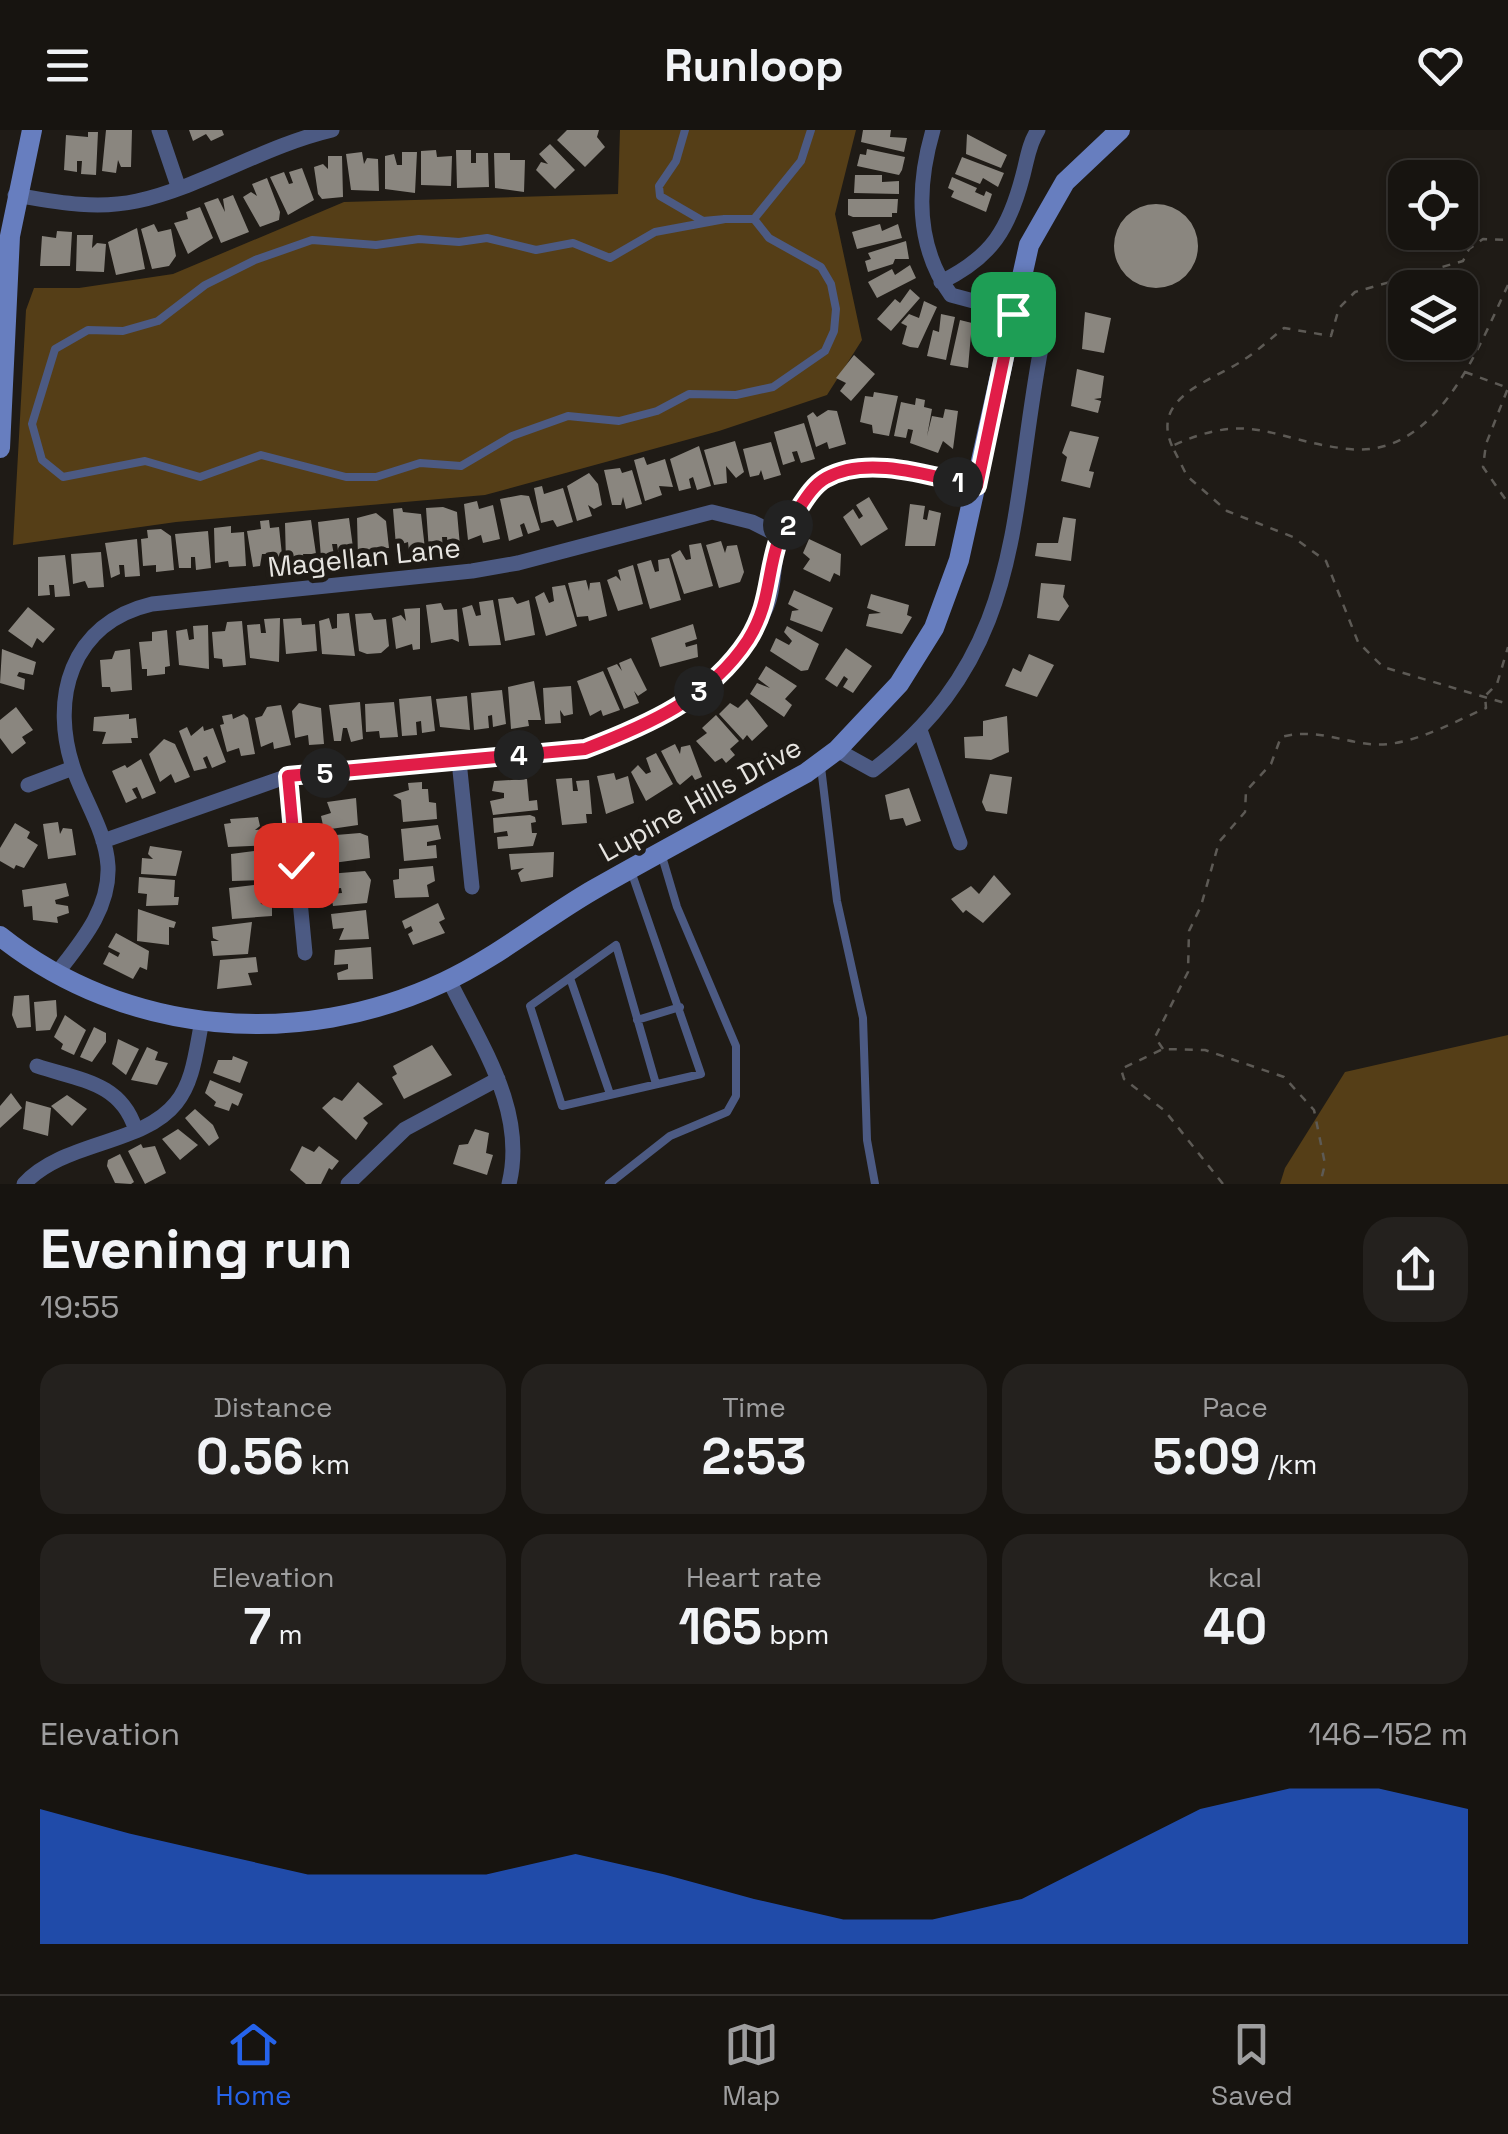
<!DOCTYPE html>
<html lang="en">
<head>
<meta charset="utf-8">
<style>
  :root { --surface:#171410; --page:#24211e; --text:#f1f3f6; --muted:#9e9e9f; --line:#363330; --accent:#2563eb }
  body { margin:0; font-family:"Space Grotesk",sans-serif; background:var(--page); color:var(--text); height:100vh; display:flex; flex-direction:column; font-size:38px; white-space:nowrap }
  * { box-sizing:border-box; margin:0 }
  p { font-size:32px; color:var(--muted) }
  .icon { flex:none; width:55px; height:55px; fill:none; stroke:currentColor; stroke-width:2; stroke-linecap:round; stroke-linejoin:round }
  .map { position:relative; height:1054px; overflow:hidden }
  .side { display:flex; flex-direction:column; background:var(--surface); flex:1 }
  .side>* { flex:none }
  .buttons { position:absolute; left:1388px; top:30px; display:grid; gap:20px }
  .buttons a { display:grid; place-items:center; width:90px; height:90px; border-radius:20px; background:var(--surface); box-shadow:0 2px 8px #0004,0 0 0 2px var(--line); font-size:50px }
  .pin { position:absolute; display:grid; place-items:center; width:85px; height:85px; color:#fff; margin:-42px; border-radius:20px; box-shadow:0 5px 15px #0006 }
  .km { position:absolute; width:50px; height:50px; margin:-25px; border-radius:50%; background:#222; color:#fff; font-size:28px; line-height:50px; text-align:center }
  .round { display:grid; place-items:center; flex:none; width:105px; height:105px; border-radius:30px; background:var(--page) }
  .headline { display:flex; align-items:center; justify-content:space-between; height:170px; padding:0 40px }
  h1 { font-size:55px; font-weight:700; line-height:75px }
  .figures { display:grid; grid-template-columns:repeat(3,1fr); gap:15px; height:170px; padding:10px 40px }
  .figures div { display:grid; align-content:center; border-radius:25px; background:var(--page); text-align:center }
  .figures b { font-size:50px; font-weight:700 }
  .figures small { font-size:28px; font-weight:400 }
  .figures p { font-size:28px }
  .chart { height:280px; padding:20px 40px }
  .chart p { display:flex; justify-content:space-between }
  .chart svg { width:100%; height:180px; margin-top:10px; fill:var(--accent); opacity:.7 }
  header { display:flex; justify-content:space-between; align-items:center; height:130px; padding:0 40px; background:var(--surface); font-size:45px; font-weight:700 }
  .menu { display:flex; justify-content:space-around; align-items:center; height:140px; border-top:2px solid var(--line); background:var(--surface); font-size:28px; color:var(--muted) }
  .menu a { display:grid; justify-items:center; gap:5px }
  .menu .on { color:var(--accent) }
  .map>svg:first-child { display:block }
</style>
</head>
<body>
<header><svg class="icon" aria-label="menu" viewBox="0 0 24 24"><path d="M4 6h16M4 12h16M4 18h16"/></svg>Runloop<svg class="icon" aria-label="heart" viewBox="0 0 24 24"><path d="M12 20l-8-8c-3-5 5-10 8-4 3-6 11-1 8 4z"/></svg></header>
<div class="map">
<svg width="1508" height="1054" viewBox="0 0 1508 1054">
  <rect width="100%" height="100%" fill="#1f1b16"/>
  <path fill="#553e17" d="M620 0H856L835 84 862 210 827 265 719 301 485 365 176 392 13 415 26 180 34 158H79L173 144 344 72 618 64Z
    M1508 905V1054H1280L1285 1038 1345 942Z"/>
  <path fill="#8a867f" d="M106 0H132L131 37H121L118 30 116 43 102 41Z
    M189 0H222L224 5 211 11 206 4 193 11Z
    M567 0H599L597 7 605 17 585 37 557 10Z
    M863 0H891L890 7 907 8 904 22 861 12Z
    M88 2H98L96 45 81 44 82 31H77V42L64 40 66 5 88 7Z
    M967 4 1007 25 1001 38 966 24Z
    M550 14 575 40 555 59 536 40 541 32 548 34 539 24Z
    M867 19 905 27 902 40 899 45 857 36 860 24 866 25Z
    M436 20 437 27 452 26 451 56 421 55V21Z
    M456 20H471V33H476V23H488L489 57 457 58Z
    M362 22 364 34 367 28 378 29 379 61 351 60 346 24Z
    M402 22H417L415 63 385 59V26L394 24 397 35H402Z
    M494 23H510V30H525L524 62 495 58Z
    M328 26H342L343 67 322 69 318 64 314 37 323 34 328 39Z
    M962 27 1004 43 998 57 983 48 980 54 955 44Z
    M302 38 314 70 288 85 270 47 284 42 289 54 293 53 289 42Z
    M855 45H882V52L899 51V64L854 63Z
    M952 47 977 58 975 62 984 66 986 61 992 64 986 82 951 67 954 61 948 58Z
    M267 48 280 82 279 90 260 97 243 67 251 62 257 66 252 54Z
    M233 65 249 102 221 113 204 73 218 68 225 82 223 69Z
    M848 69H898L897 83H892V87H853L848 85Z
    M1114 116a42 42 0 1 1 84 0a42 42 0 1 1-84 0Z
    M200 77 213 108 188 124 174 93 188 89 186 82Z
    M154 94 158 102 171 99 176 126 169 136 152 139 141 99Z
    M880 94 882 101 898 94 902 108 857 119 852 102Z
    M137 98 145 139 116 145 108 112Z
    M57 101 72 102 70 136H40L42 106 56 108Z
    M77 105H93L92 118 97 113 106 114 104 142 76 141Z
    M906 111 909 129H895L893 134 868 142 865 131 871 129 868 123Z
    M910 135 916 148 877 168 868 152 892 139 895 145Z
    M910 159 920 168 891 201 877 189 895 169 900 173Z
    M924 171 937 177 918 218 910 217 902 214 907 196 901 193 909 184 919 188Z
    M1085 182 1111 188 1104 223 1082 219Z
    M941 184 955 187 946 230 927 226 933 200 939 202Z
    M960 190 972 193 968 238 950 235Z
    M854 225 875 244 851 271 840 261 846 253 836 248Z
    M1077 239 1104 246 1101 268 1094 269 1101 271 1098 283 1071 276Z
    M874 262 898 266 889 306 873 303 872 295 860 292 865 266 873 267Z
    M916 268 925 270 924 277 932 279 927 306 932 286 943 288 945 279 958 281 953 319 943 311 938 323 910 313 913 300 908 299 906 308 894 306 901 272 915 275Z
    M828 280 837 281 846 314 829 319 827 312 816 317 807 286 813 282 817 287Z
    M804 293 815 329 801 333 797 321 792 322 795 331 783 335 774 302Z
    M1070 301 1099 307 1089 341 1094 342 1090 358 1061 351 1067 327 1062 323Z
    M735 311 744 342 736 348 726 336 727 353 714 355 704 320Z
    M771 312 781 345 764 350 761 340 759 345 750 347 743 319Z
    M699 316 711 356 697 360 693 347 689 349 691 358 679 361 670 329Z
    M644 327 647 335 665 329 673 357 659 356 662 365 645 371 634 330Z
    M620 338 622 343 632 340 642 374 626 379 623 367 621 375H612L604 340Z
    M589 343 598 354 602 375 594 379 588 375 592 386 577 391 567 356Z
    M542 356 544 364 563 358 573 392 557 397 553 390 541 393 534 358Z
    M521 365 529 366 540 400 528 404 524 393 520 395 523 406 509 411 500 369Z
    M869 367 888 399 861 416 843 387 853 379 859 389 863 386 856 375Z
    M477 371 479 379 493 375 500 409 483 413 481 405 468 410 464 374Z
    M910 374 925 376 923 389 927 390 929 380 941 383 935 416H905Z
    M443 377 457 382 460 416 448 418 447 407H442L443 420 429 421 426 378Z
    M402 378 403 382 421 384 425 419 409 421 408 412 396 416 393 379Z
    M376 383 386 391 389 418 376 419 374 426 358 428 357 388Z
    M1063 387 1076 389 1071 431 1035 426 1037 413H1058Z
    M349 388 354 425 339 427 337 414H332L334 425 321 427 318 392Z
    M269 390 270 398 279 397 283 434 270 437 267 424H262L260 436 253 437 247 401 261 399 260 391Z
    M311 390 316 424H303L304 430 286 433 285 393Z
    M231 396V403L244 402 246 436 229 437 228 431 215 433 214 398Z
    M161 399 171 406 174 440 156 442V435L143 436 141 409 148 408 147 400Z
    M208 401 211 438 196 440 195 427H191V438H179L175 404Z
    M137 409 140 446 125 447 124 435H119L120 444 111 448 105 413Z
    M809 409 841 424 840 446 834 443 830 452 803 439 810 429 803 423Z
    M721 411 725 423 727 416 737 415 744 442 740 452 719 458 706 415Z
    M701 413 713 456 684 464 671 425 680 420 686 430 691 429 689 415Z
    M101 422 104 457 88 458 85 451 73 454 71 424Z
    M65 425 70 466 55 467 54 455H49L50 465 38 466V427Z
    M669 428 681 470 650 479 637 434 651 430 655 442 659 441 658 430Z
    M633 435 643 474 618 481 607 450 616 446 621 451 618 440Z
    M586 450 589 461 590 453 600 452 607 486 589 491 588 486 577 487 568 453Z
    M1041 453 1065 455 1063 467 1069 476 1059 491 1037 488Z
    M565 455 577 496 546 506 535 467 544 462 549 473 554 471 552 457Z
    M794 460 833 478 822 502 790 490 792 481 799 480 788 474Z
    M871 464 909 475 907 485 912 487 902 504 866 496 869 484 881 483 867 478Z
    M513 467 517 474 529 470 535 505 505 511 498 469Z
    M493 470 501 515 469 516 462 478 472 475 476 486 481 485 479 472Z
    M441 473 444 480 457 479 459 512 452 509 431 513 426 475Z
    M28 477 55 499 43 513 37 508 32 518 8 501Z
    M420 478V519L413 520 412 514 396 519 392 488 401 485 406 491 404 479Z
    M349 483 355 526 322 524 319 491 329 488 332 499 337 498V484Z
    M371 483 374 490 386 489 389 516 381 523 367 524 359 521 355 484Z
    M280 488 279 532 250 528 247 495 260 494 261 503H266L264 489Z
    M301 488 302 495 315 494 317 521 286 524 283 489Z
    M242 491 246 535 223 537 222 529 214 528 212 502 225 501 227 492Z
    M693 494 697 509 685 513 686 517 697 514 698 527 660 537 651 508Z
    M208 495 209 539 179 535 176 501 187 499 189 510 194 509 193 496Z
    M787 496 819 514 808 540 801 541 770 521 776 508 789 515 792 511 784 502Z
    M167 500 170 536 165 537V544L147 546V539H142L139 512 152 511V502Z
    M846 518 872 536 853 563 843 557 848 549 844 546 837 557 825 549Z
    M2 519 36 532 33 545 19 542 17 546 25 549 24 560 0 553Z
    M130 519 132 560 111 562 110 557H102L100 530 112 529 115 521Z
    M1029 524 1054 535 1037 567 1005 556 1013 538 1021 542Z
    M631 528 647 560 638 566 634 561 639 573 624 579 607 538 617 534 622 541 619 533Z
    M766 536 797 556 785 569 792 575 784 587 750 564 757 553 770 558 758 549Z
    M603 541 620 580 603 586 601 580 590 586 577 551Z
    M534 551 541 590H528L529 596 511 599 508 557Z
    M571 556 573 584 564 586 560 580 561 593 545 594 543 558Z
    M502 560 506 594 493 597 492 585 488 586 489 598 474 600 471 563Z
    M431 566 435 601 422 603 421 591 416 592 417 605 402 606 399 569Z
    M467 566 470 600 440 597 436 569Z
    M747 569 768 596 752 611 747 605 743 610 719 584 730 573 738 578Z
    M360 572 363 609 351 612 347 598H343L341 611H334L329 575Z
    M394 572 398 607 380 608 379 601 366 602 365 574Z
    M299 573 321 578 324 614 309 615 308 605 295 608 292 581Z
    M281 575 291 615 274 619 273 612 261 617 255 588 262 586 267 577Z
    M16 577 33 600 22 607 26 613 12 624 0 608V590Z
    M129 584V589L136 588 138 608H131L132 613 102 614 106 602 93 601 94 587Z
    M232 584 233 589 244 584 248 588 255 624 241 626 239 618 227 622 220 595 224 594 222 586Z
    M716 585 739 611 730 619 735 625 726 633 722 628 715 632 696 611 707 603 702 598Z
    M1007 586 1009 622 991 630 965 628 964 607 983 606V591Z
    M203 596 204 601 213 598 226 632 212 638 207 626 203 628 207 638 194 641 179 601 187 597 191 606Z
    M164 609 175 614 190 647 175 653 171 644 160 652 149 624Z
    M675 614 680 624 681 617 690 615 702 647 695 650 692 645 680 655 677 652 661 621Z
    M656 623 673 654 646 671 631 642 638 635 646 644 651 642 646 628Z
    M141 629 156 663 142 669 137 657 132 659 137 668 126 673 112 641 125 635 127 638Z
    M614 643 616 650 628 646 634 673 606 684 597 646Z
    M990 644 1012 647 1007 684 986 681 982 672Z
    M572 648 573 661H578L576 651 589 650 592 684H586L587 693 562 695 556 649Z
    M527 649 529 671 537 670 538 680 493 685 490 671 504 668V663L492 661 494 651Z
    M422 652V659H428L429 672 436 673 437 689 403 692 401 670 393 665 409 660 408 653Z
    M909 658 921 691 906 696 903 688 890 690 885 665Z
    M356 668 358 695 324 700 321 686 331 683 327 672Z
    M530 685 535 687 536 692 531 693 532 703H537L533 716 498 719 497 707 508 706 507 701 494 703 493 688Z
    M258 687 260 696 255 700 267 699 269 715 228 717 224 694 231 693 230 689Z
    M58 692 60 704 63 698 72 699 76 725 48 729 43 694Z
    M15 693 30 702 27 708 38 715 24 738 16 735 14 739 0 731V718Z
    M438 695 441 709 427 712V716L436 715 437 728 404 731 401 699Z
    M360 703 368 706 370 728 333 733 332 725 338 721 325 722 324 706Z
    M150 716 182 721 176 746 141 744 142 728 153 729 148 724Z
    M269 719 264 750 232 751 231 724Z
    M554 722 553 747 521 752 518 743 524 738 511 740 509 724Z
    M433 736 435 751 427 755 429 767 395 768 393 750 399 749V739Z
    M365 741 371 750 367 773 333 776 331 764 342 763 341 758 329 759 328 744Z
    M994 745 1011 764 983 793 966 780 963 783 951 769 971 756 979 764Z
    M139 747 175 750 174 767H179L178 775 146 776 147 764 138 763Z
    M66 753 69 766 55 770 56 774 68 776 69 783 57 787 58 793 33 790 32 776 24 777 22 760Z
    M272 753 273 768 260 770 261 774 272 776V786L232 789 229 758Z
    M438 773 445 789 439 792 445 803 413 815 408 804 413 801 411 796 405 799 402 791Z
    M138 779 176 792 174 798 169 797V815L137 811Z
    M366 780 369 809 339 810 344 798 333 799 331 784Z
    M252 792 248 824 213 826 211 811H219L213 808 212 797Z
    M116 803 149 821 147 840 140 837 133 849 103 834 109 822 118 827 120 823 108 817Z
    M371 817 373 849 338 850 337 843 348 839V834L334 835 335 820Z
    M256 827 258 842 248 843 252 855 217 859 220 830Z
    M29 865 31 897 17 898 12 885 14 866Z
    M56 870 57 886 50 900 36 901 34 872Z
    M65 885 86 900 74 925 61 919 63 914 54 907Z
    M94 897 106 903V912L92 932 80 927Z
    M118 909 139 919 126 945 112 934Z
    M432 915 452 945 404 969 392 947 397 944 393 936Z
    M147 917 158 922 155 930 168 933 157 955 131 950Z
    M233 926 248 932 240 953 213 943 218 930H232Z
    M210 950 243 964 238 976 232 973 229 981 214 976 216 972 205 963Z
    M358 952 383 974 363 988 368 993 356 1010 322 978 334 967 342 971Z
    M11 963 22 978 0 998V976Z
    M67 965 87 979 72 996 51 976Z
    M26 971 51 978 48 1006 23 999Z
    M195 979 213 995 219 1008 209 1016 185 988Z
    M178 999 198 1015 180 1030 162 1009Z
    M475 999 489 1003 486 1023 493 1025 487 1045 453 1034 459 1015 468 1014Z
    M141 1014 143 1018 155 1016 166 1043 145 1054 128 1021Z
    M302 1016 314 1022 319 1016 339 1031 332 1040 329 1038 321 1054H306L290 1040Z
    M120 1024 134 1052 131 1054 115 1053 107 1036 108 1030Z"/>
  <g fill="none" stroke-linecap="round" stroke-linejoin="round">
    <path stroke="#5d5a55" stroke-width="2.5" stroke-dasharray="8 8" stroke-linecap="butt" d="M1508 155C1478 218 1438 328 1349 319 1272 311 1252 279 1172 316L1187 346 1227 381 1293 407 1326 431 1358 512 1383 537 1508 574
      M1465 242 1508 258 1486 314 1483 337 1508 373
      M1172 316C1150 266 1213 251 1245 229 1259 220 1271 208 1284 198L1331 206 1339 178 1355 162 1463 131 1469 119 1483 109 1508 110
      M1163 919 1155 907 1188 842 1189 801 1201 776 1219 712 1245 682 1246 661 1271 634 1281 607C1322 596 1351 618 1389 614 1422 610 1456 591 1486 578L1485 566 1497 554 1508 517
      M1223 1054 1165 981 1124 949 1121 939 1163 919 1205 920 1284 947 1314 980 1325 1034 1320 1054"/>
    <path stroke="#4c5a83" stroke-width="8" d="M685 0 676 31 659 56 660 66 703 91 725 89 655 102 610 128 573 113 536 120 487 108 459 112 419 109 376 115 312 110 255 130 205 155 158 191 123 201 88 200 55 219 32 294 42 330 63 347 145 331 200 347 261 325 346 347H376L420 333 461 336 512 306 568 286 619 291 657 281 689 264 736 265 773 257 825 221 834 201 836 179 831 154 821 137 769 108 754 89 801 31 811 0
      M725 89H754
      M821 637 837 771 863 888 867 1010 875 1054
      M631 741 701 944 562 976 530 876 616 815 656 954
      M570 848 610 964
      M637 890 680 877
      M609 1054 670 1006 727 982 736 966V916L677 777 661 723"/>
    <path stroke="#4c5a83" stroke-width="15" d="M159 0 178 56
      M933 0C917 55 915 116 951 165L981 173
      M15 65C56 72 96 80 137 71 204 56 264 16 332 0
      M941 152C992 127 1009 99 1023 45 1027 30 1029 13 1038 0
      M920 600 960 713
      M837 620 873 640C1025 523 1009 388 1041 218 1039 201 1030 186 1013 184
      M459 631 472 757
      M288 646 305 823
      M28 655 73 638
      M103 711 288 646 585 619C660 591 733 554 767 476 776 455 772 430 780 408 783 399 791 391 796 383 804 371 813 355 826 348 868 324 933 347 977 355
      M57 843C81 812 110 779 108 736 106 703 86 673 75 643 48 569 71 493 152 474L472 441 518 433 712 382 752 392 780 406
      M449 850C480 914 527 980 509 1054
      M37 936C79 950 120 952 135 998
      M24 1054C63 1011 143 1015 176 973 194 951 196 919 202 891
      M348 1054 405 999 498 949"/>
    <path stroke="#677ebf" stroke-width="20" d="M0 318 10 106 32 0
      M0 806C126 906 300 920 444 852 496 828 543 789 593 760 663 720 735 682 806 643L837 620 899 554 934 498 959 430 1029 115 1065 52 1120 0"/>
  </g>
  <g fill="none" stroke-linecap="round" stroke-linejoin="round">
    <defs>
      <path id="route" d="M296 735 288 646 585 619C648 595 710 568 748 510 771 473 766 446 779 408 783 399 791 391 796 383 804 371 813 355 826 348 868 324 933 347 977 356L1013 184"/>
    </defs>
    <use href="#route" stroke="#fff" stroke-width="20"/>
    <use href="#route" stroke="#e11d48" stroke-width="12"/>
  </g>
  <g text-anchor="middle" stroke-width="10" stroke-linejoin="round" paint-order="stroke">
    <g font-size="28" fill="#e6e4e0" stroke="#1f1b16">
      <text transform="translate(364 427) rotate(-6)" y="10">Magellan Lane</text>
      <text transform="translate(700 669) rotate(-29)" y="10">Lupine Hills Drive</text>
    </g>
  </g>
</svg>
<div class="buttons">
<a><svg class="icon" aria-label="locate" viewBox="0 0 24 24"><circle cx="12" cy="12" r="6"/><path d="M12 2v4M12 18v4M2 12h4M18 12h4"/></svg></a>
<a><svg class="icon" aria-label="layers" viewBox="0 0 24 24"><path d="M12 4l9 5-9 5-9-5zM3 14l9 5 9-5"/></svg></a>
</div>
<div class="pin" style="left:1013px;top:184px;background:#1e9e55"><svg class="icon" aria-label="arrive" viewBox="0 0 24 24"><path d="M6 21V4h12l-3 4 3 4H6"/></svg></div>
<div class="pin" style="left:296px;top:735px;background:#d93025"><svg class="icon" aria-label="check" viewBox="0 0 24 24"><path d="M5 12l5 5 9-10"/></svg></div>
<b class="km" style="left:958px;top:352px">1</b>
<b class="km" style="left:788px;top:395px">2</b>
<b class="km" style="left:699px;top:561px">3</b>
<b class="km" style="left:519px;top:625px">4</b>
<b class="km" style="left:325px;top:643px">5</b>
</div>
<section class="side">
<div class="headline"><div><h1>Evening run</h1><p>19:55</p></div><a class="round"><svg class="icon" aria-label="share" viewBox="0 0 24 24"><path d="M12 15V3M7 8l5-5 5 5M5 13v7h14v-7"/></svg></a></div>
<div class="figures">
<div><p>Distance</p><b>0.56<small> km</small></b></div>
<div><p>Time</p><b>2:53</b></div>
<div><p>Pace</p><b>5:09<small> /km</small></b></div>
</div>
<div class="figures">
<div><p>Elevation</p><b>7<small> m</small></b></div>
<div><p>Heart rate</p><b>165<small> bpm</small></b></div>
<div><p>kcal</p><b>40</b></div>
</div>
<div class="chart"><p><span>Elevation</span>146–152 m</p>
<svg viewBox="0 0 160 44" preserveAspectRatio="none"><path d="M0 44V11L10 17L20 22L30 27L40 27L50 27L60 22L70 27L80 33L90 38L100 38L110 33L120 22L130 11L140 6L150 6L160 11V44z"/></svg>
</div>
</section>
<nav class="menu">
<a class="on"><svg class="icon" aria-label="home" viewBox="0 0 24 24"><path d="M3 11l9-7 9 7M6 9v11h12V9"/></svg>Home</a>
<a><svg class="icon" aria-label="map" viewBox="0 0 24 24"><path d="M3 6l6-2 6 2 6-2v14l-6 2-6-2-6 2zM9 4v14M15 6v14"/></svg>Map</a>
<a><svg class="icon" aria-label="saved" viewBox="0 0 24 24"><path d="M7 4h10v16l-5-4-5 4z"/></svg>Saved</a>
</nav>
</body>
</html>
